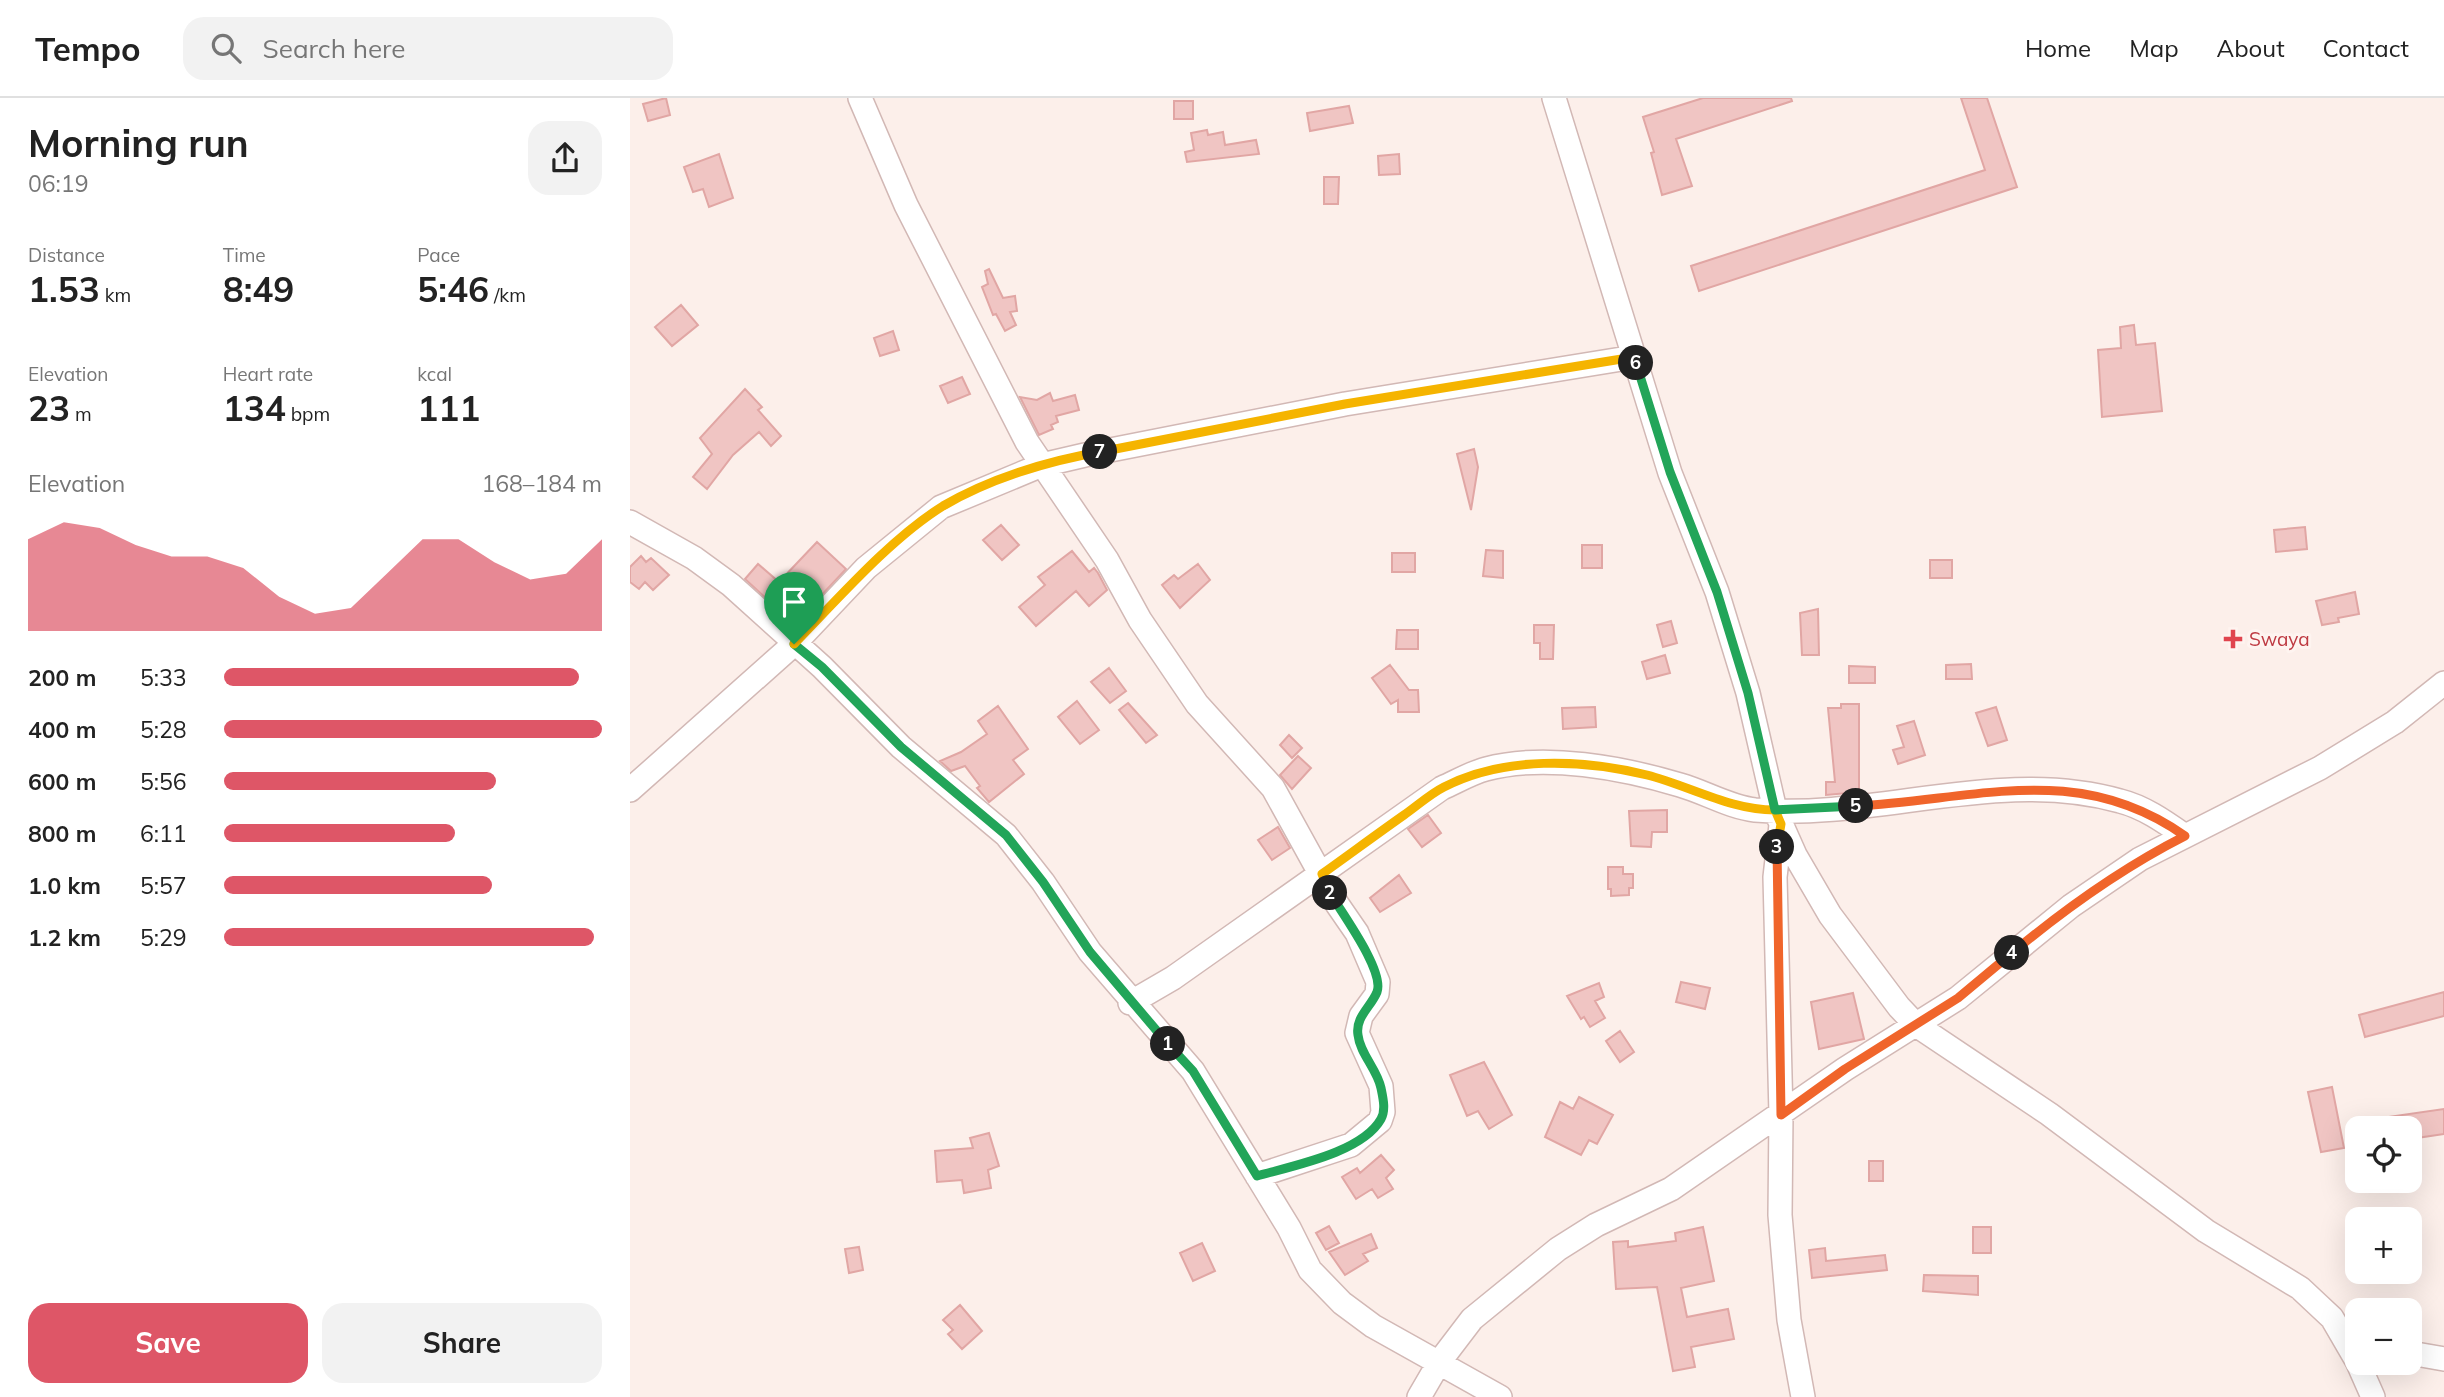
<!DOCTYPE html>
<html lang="en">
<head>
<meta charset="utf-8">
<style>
  :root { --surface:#fff; --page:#f2f2f2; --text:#222; --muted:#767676; --line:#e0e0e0; --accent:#de5667 }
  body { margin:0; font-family:Mulish,sans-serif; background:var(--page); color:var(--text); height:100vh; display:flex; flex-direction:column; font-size:26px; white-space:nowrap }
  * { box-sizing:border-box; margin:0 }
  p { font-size:23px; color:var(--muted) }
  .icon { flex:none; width:38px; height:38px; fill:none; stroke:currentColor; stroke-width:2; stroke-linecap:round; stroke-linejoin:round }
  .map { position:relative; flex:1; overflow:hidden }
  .panel { display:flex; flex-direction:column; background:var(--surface); width:630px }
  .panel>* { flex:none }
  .buttons { position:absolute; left:1715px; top:1018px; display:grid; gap:14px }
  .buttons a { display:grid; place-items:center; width:77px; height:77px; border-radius:14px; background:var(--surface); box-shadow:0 7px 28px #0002; font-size:35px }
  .pin { position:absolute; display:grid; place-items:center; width:60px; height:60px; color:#fff; margin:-72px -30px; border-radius:50% 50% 50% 0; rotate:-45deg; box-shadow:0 0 7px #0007 }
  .pin .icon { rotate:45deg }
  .km { position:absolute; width:35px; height:35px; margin:-18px; border-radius:50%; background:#222; color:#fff; font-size:19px; line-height:35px; text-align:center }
  .round { display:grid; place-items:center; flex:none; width:74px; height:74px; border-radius:21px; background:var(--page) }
  .headline { display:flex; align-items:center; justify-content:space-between; height:119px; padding:0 28px }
  h1 { font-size:38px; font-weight:700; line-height:52px }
  .metrics { display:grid; grid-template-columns:repeat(3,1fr); gap:10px; height:119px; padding:7px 28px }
  .metrics div { display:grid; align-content:center }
  .metrics b { font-size:35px; font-weight:700 }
  .metrics small { font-size:19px; font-weight:400 }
  .metrics p { font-size:19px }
  .chart { height:196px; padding:14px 28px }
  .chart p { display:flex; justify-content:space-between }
  .chart svg { width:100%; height:126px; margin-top:7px; fill:var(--accent); opacity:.7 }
  .action { display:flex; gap:14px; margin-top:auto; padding:14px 28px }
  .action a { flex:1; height:80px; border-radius:21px; background:var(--accent); color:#fff; font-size:28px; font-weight:700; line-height:80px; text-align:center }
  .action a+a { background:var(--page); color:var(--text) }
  ul { padding:0 28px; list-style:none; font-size:23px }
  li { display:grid; grid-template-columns:112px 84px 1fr; align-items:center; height:52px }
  li i { height:18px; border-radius:9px; background:var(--accent) }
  header { display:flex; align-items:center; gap:42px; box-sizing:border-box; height:98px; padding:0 35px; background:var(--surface); border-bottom:2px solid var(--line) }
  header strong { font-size:33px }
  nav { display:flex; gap:38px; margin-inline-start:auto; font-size:24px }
  .search { width:490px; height:63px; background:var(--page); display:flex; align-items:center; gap:18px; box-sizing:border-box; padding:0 24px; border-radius:21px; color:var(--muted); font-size:26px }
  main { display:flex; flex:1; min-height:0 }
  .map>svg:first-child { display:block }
</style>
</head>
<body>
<header>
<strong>Tempo</strong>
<div class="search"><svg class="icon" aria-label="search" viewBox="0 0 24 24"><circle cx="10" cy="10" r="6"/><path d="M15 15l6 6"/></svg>Search here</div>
<nav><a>Home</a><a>Map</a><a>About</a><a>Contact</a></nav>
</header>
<main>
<section class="panel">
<div class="headline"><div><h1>Morning run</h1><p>06:19</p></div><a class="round"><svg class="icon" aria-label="share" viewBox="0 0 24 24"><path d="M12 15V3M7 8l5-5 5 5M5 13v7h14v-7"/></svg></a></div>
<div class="metrics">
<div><p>Distance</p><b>1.53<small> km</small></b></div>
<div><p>Time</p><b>8:49</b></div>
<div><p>Pace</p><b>5:46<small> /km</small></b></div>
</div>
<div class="metrics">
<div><p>Elevation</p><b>23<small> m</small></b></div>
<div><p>Heart rate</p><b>134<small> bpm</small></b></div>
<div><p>kcal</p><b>111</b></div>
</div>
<div class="chart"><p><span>Elevation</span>168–184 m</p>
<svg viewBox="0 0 160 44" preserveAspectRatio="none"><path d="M0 44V12L10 6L20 8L30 14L40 18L50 18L60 22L70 32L80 38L90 36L100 24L110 12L120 12L130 20L140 26L150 24L160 12V44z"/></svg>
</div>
<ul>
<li><b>200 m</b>5:33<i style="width:94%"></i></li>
<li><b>400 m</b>5:28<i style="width:100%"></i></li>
<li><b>600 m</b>5:56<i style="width:72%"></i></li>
<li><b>800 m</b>6:11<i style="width:61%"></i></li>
<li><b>1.0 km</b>5:57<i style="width:71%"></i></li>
<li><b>1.2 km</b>5:29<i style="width:98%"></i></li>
</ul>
<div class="action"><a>Save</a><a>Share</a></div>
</section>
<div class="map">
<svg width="1814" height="1299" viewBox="0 0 1814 1299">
  <rect width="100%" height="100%" fill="#fcefea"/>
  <path fill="#f0c5c3" stroke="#e1a6a4" stroke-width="2" d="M36 0 40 17 18 23 13 6Z
    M1073 0H1161L1162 3 1046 41 1062 88 1032 97 1021 55 1024 54 1013 19Z
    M1331 0H1357L1387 89 1069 193 1061 168 1355 72Z
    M544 3H563V21H544Z
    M719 8 723 25 680 33 677 15Z
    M577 32 578 37 593 34 595 47 626 42 629 56 557 64 555 54 564 52 561 35Z
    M89 56 103 100 79 109 73 91 63 94 54 69Z
    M769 56 770 76 749 77 748 58Z
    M694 79H709L708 106H694Z
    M359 171 373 200 385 198 387 213 380 214 386 227 375 233 366 216 363 217 352 189 358 186 355 173Z
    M51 207 68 227 42 248 25 229Z
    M1504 227 1506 247 1525 245 1532 313 1472 319 1468 252 1491 250 1490 229Z
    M263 233 269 252 250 258 244 240Z
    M332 279 340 296 318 305 310 288Z
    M115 291 132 309 128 312 151 338 141 348 129 334 103 357 77 391 63 379 82 356 70 340Z
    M420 295 423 303 445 297 449 312 426 318 428 324 421 327 423 331 409 337 390 299 407 302Z
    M844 351 848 369 841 412 827 356Z
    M371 427 389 447 372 462 353 442Z
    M1675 429 1677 451 1646 454 1644 432Z
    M187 444 216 471 187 502 182 497 160 522 115 481 128 466 149 484Z
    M952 447H972V470H952Z
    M856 452 873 453V480L853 478Z
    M442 453 459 474 464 470 468 475 477 492 459 508 446 493 406 528 389 509 415 487 408 479Z
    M762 455H785V474H762Z
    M11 458 16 464 21 460 39 477 23 492 15 484 9 491 0 484V469Z
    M1300 462H1322V480H1300Z
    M568 466 580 482 550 510 532 487 544 477 548 481Z
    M1725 494 1729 516 1708 520 1709 524 1692 527 1686 503Z
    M1188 511 1189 557H1172L1170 515Z
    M1041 523 1047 545 1033 549 1027 527Z
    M904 527H924L923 561H910V545H904Z
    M767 532H788V551H766Z
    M1035 557 1040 575 1017 581 1012 564Z
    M1341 566 1342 581H1316V567Z
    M760 567 779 592H788L789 614H768V602L761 606 742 580Z
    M1219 568 1245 569V585H1219Z
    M479 570 496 593 480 605 461 584Z
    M447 603 469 632 450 646 428 619Z
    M498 605 527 637 516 645 489 612Z
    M1211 606H1229V694L1196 697V684H1205L1198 610H1211Z
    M368 608 398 651 383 662 394 676 359 704 347 690 350 688 335 668 321 673 310 663 331 654 357 636 348 623Z
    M965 609 966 629 933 631 932 610Z
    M1366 609 1377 642 1358 648 1346 615Z
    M1284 623 1295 657 1268 666 1263 652 1274 649 1267 628Z
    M659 637 672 650 662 660 650 647Z
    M668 658 681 670 662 691 650 677Z
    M1037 712V734H1022L1021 749 1001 748 999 713Z
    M798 717 811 735 792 749 778 731Z
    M648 729 660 750 642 762 628 742Z
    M978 769H993V776H1003V790H999V797L981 798V791H978Z
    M769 777 781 795 750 814 740 800Z
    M1051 884 1080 890 1075 911 1046 904Z
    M969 885 974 899 965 903 975 920 960 929 954 919 951 921 937 898Z
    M1814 894V918L1735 939 1729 917Z
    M1223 895 1234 941 1189 951 1181 904Z
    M990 933 1004 954 990 964 976 943Z
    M854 964 882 1017 859 1031 848 1013 837 1018 820 977Z
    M1702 989 1714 1050 1691 1054 1678 994Z
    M949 999 983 1017 967 1046 959 1042 951 1057 915 1039 930 1004 943 1011Z
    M1814 1011V1036L1780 1041V1031H1737V1022Z
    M359 1035 369 1068 358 1072 361 1090 334 1095 332 1082 307 1084 305 1053 343 1050 340 1040Z
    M751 1057 764 1072 756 1080 763 1091 748 1100 742 1091 726 1101 712 1079 727 1070 730 1075Z
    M1239 1063H1253V1083H1239Z
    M699 1128 709 1145 696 1152 686 1135Z
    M1073 1129 1084 1183 1051 1190 1057 1219 1098 1211 1104 1241 1061 1249 1065 1269 1043 1273 1027 1189 986 1191 983 1144 998 1143V1149L1046 1143 1045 1135Z
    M1343 1129H1361V1155H1343Z
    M741 1136 747 1150 733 1156 738 1163 715 1177 699 1154Z
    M572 1145 585 1173 563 1183 550 1155Z
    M229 1149 233 1172 219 1175 215 1151Z
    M1195 1150 1196 1163 1255 1157 1257 1172 1182 1180 1179 1152Z
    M1294 1177 1348 1178V1197L1293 1193Z
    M330 1207 352 1233 332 1251 318 1236 323 1232 313 1222Z"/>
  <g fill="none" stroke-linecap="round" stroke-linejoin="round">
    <defs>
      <path id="minor" d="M230 0 276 107 397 344 477 462 510 522 567 606 643 690 707 806 727 835 748 884 747 896 731 918 727 935 751 988 753 1014 750 1023 721 1047 627 1078
        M924 0 1040 375 1087 494 1118 595 1145 712 1165 757 1200 817 1269 909 1286 927 1419 1016 1576 1133 1670 1190 1702 1220 1727 1263
        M0 424 64 460 101 487 192 569 271 649 376 737 413 784 460 854 563 973 659 1130 680 1172 712 1205 743 1228 870 1299
        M0 692 164 546 236 470 311 409 412 367 455 357 715 306 1004 259
        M1151 727 1145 779 1151 1017 1150 1117 1159 1222 1173 1299
        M500 905 543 880 812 690C826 684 841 675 856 671 915 655 993 670 1050 687 1075 694 1099 709 1125 712 1247 722 1370 669 1490 703 1514 709 1535 724 1555 738
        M1780 1255 1814 1261
        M1728 1265 1743 1299
        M789 1299 810 1263 842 1221 928 1151 966 1127 1041 1091 1215 971 1328 900 1441 808 1510 761 1690 670 1765 624 1814 585"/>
    </defs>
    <use href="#minor" stroke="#d2b8b5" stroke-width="26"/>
    <use href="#minor" stroke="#fff" stroke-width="23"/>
  </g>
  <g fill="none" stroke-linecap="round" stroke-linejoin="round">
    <defs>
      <path id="split-1" d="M164 546 192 569 271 649 376 737 413 784 460 854 538 946"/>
      <path id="split-2" d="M538 946 563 973 627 1078C661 1068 732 1055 751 1021 756 1012 753 1000 751 990 747 971 730 956 728 937 725 919 741 909 747 894 755 873 711 814 700 795"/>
      <path id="split-3" d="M700 795 692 776C720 756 747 736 774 717 787 708 800 696 814 689 874 658 952 661 1017 677 1060 688 1100 712 1145 712L1151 726 1147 749"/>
      <path id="split-4" d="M1147 749 1151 1017 1215 971 1328 900 1382 855"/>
      <path id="split-5" d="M1226 708C1346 702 1447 662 1555 738 1492 770 1436 810 1382 855"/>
      <path id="split-6" d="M1006 265 1040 374 1087 494 1118 595 1145 712 1226 708"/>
      <path id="split-7" d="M470 354 715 306 1004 259 1006 265"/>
      <path id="split-8" d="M164 546C208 501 260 441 313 408 359 381 417 363 470 354"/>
    </defs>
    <use href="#split-1" stroke="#fff" stroke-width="14"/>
    <use href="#split-2" stroke="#fff" stroke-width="14"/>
    <use href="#split-3" stroke="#fff" stroke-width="14"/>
    <use href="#split-4" stroke="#fff" stroke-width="14"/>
    <use href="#split-5" stroke="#fff" stroke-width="14"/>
    <use href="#split-6" stroke="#fff" stroke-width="14"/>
    <use href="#split-7" stroke="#fff" stroke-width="14"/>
    <use href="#split-8" stroke="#fff" stroke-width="14"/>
    <use href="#split-1" stroke="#22a559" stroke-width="9"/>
    <use href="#split-2" stroke="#22a559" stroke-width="9"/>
    <use href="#split-3" stroke="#f5b400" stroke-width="9"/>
    <use href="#split-4" stroke="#f0652b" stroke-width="9"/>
    <use href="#split-5" stroke="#f0652b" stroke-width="9"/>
    <use href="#split-6" stroke="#22a559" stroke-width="9"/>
    <use href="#split-7" stroke="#f5b400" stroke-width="9"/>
    <use href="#split-8" stroke="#f5b400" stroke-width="9"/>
  </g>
  <path fill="#e0444e" stroke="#fef4f0" stroke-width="2.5" d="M1599.5 530.5h7v7h7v7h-7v7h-7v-7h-7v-7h7z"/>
  <g text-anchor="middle" stroke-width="6" stroke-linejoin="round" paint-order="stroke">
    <g font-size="19" fill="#be3a42" stroke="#fef4f0" text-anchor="start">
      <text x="1619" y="548">Swaya</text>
    </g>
  </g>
</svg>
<div class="buttons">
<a><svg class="icon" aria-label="locate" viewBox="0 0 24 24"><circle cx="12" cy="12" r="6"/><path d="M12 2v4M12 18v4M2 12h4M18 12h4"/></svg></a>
<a>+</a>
<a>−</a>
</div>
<div class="pin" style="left:164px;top:546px;background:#1e9e55"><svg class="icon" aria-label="arrive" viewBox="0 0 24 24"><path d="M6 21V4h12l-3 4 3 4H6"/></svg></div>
<b class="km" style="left:538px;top:946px">1</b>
<b class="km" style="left:700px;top:795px">2</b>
<b class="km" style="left:1147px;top:749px">3</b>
<b class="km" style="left:1382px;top:855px">4</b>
<b class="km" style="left:1226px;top:708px">5</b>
<b class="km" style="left:1006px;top:265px">6</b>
<b class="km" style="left:470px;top:354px">7</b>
</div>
</main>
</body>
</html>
